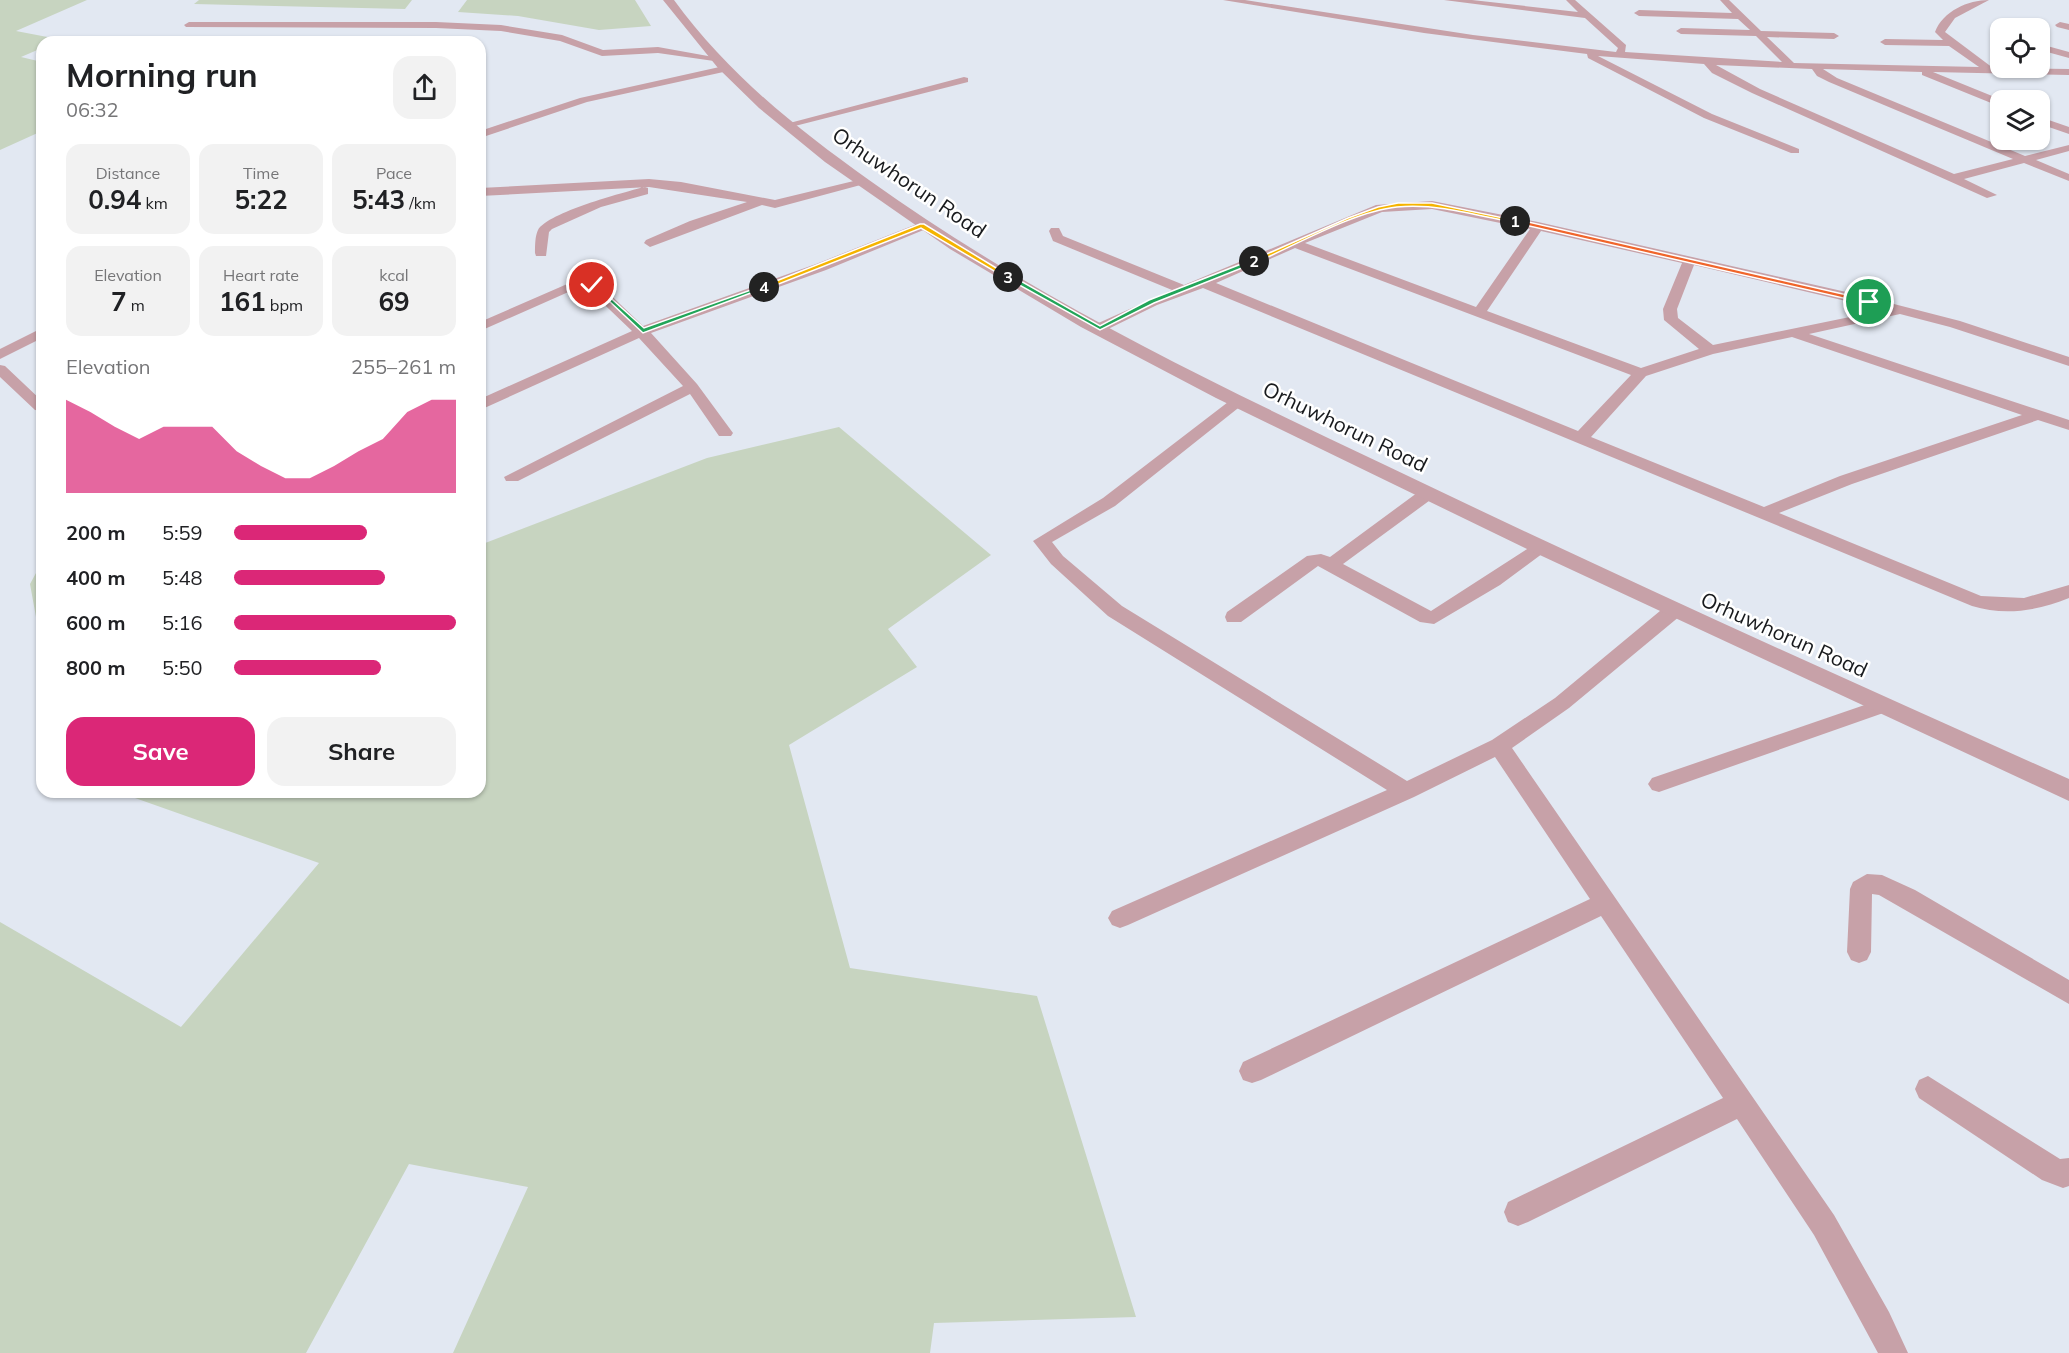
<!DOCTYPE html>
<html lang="en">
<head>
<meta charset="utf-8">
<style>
  :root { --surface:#fff; --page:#f2f2f2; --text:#202124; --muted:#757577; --accent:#db2777 }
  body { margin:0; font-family:Mulish,sans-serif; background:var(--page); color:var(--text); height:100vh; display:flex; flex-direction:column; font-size:22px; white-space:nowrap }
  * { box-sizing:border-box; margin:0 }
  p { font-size:20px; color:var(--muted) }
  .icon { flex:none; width:33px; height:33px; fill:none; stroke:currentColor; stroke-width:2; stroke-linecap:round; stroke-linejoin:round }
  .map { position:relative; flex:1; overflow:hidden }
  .sheet { position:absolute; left:36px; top:36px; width:450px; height:762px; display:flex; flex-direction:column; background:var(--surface); border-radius:18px; box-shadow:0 2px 4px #0004 }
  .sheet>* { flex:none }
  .tools { position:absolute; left:1990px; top:18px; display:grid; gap:12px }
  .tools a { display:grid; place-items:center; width:60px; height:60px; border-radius:12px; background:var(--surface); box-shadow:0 2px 4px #0004; font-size:30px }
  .pin { position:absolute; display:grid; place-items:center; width:51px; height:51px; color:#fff; margin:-26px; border:3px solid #fff; border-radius:50%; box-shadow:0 2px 6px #0007 }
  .km { position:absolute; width:30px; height:30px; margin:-15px; border-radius:50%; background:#222; color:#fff; font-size:16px; line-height:30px; text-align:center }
  .round { display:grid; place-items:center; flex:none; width:63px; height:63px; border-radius:18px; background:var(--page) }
  .headline { display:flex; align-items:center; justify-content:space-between; height:102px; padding:0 30px }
  h1 { font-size:33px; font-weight:700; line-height:45px }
  .figures { display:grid; grid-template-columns:repeat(3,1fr); gap:9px; height:102px; padding:6px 30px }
  .figures div { display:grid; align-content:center; border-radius:15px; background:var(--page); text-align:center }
  .figures b { font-size:26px; font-weight:700 }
  .figures small { font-size:16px; font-weight:400 }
  .figures p { font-size:16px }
  .chart { height:168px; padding:12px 30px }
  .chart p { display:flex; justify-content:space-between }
  .chart svg { width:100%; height:108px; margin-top:6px; fill:var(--accent); opacity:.7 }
  .action { display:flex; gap:12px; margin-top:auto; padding:12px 30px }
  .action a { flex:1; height:69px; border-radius:18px; background:var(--accent); color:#fff; font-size:24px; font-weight:700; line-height:69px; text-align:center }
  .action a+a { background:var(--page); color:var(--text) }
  ul { padding:0 30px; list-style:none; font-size:20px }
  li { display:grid; grid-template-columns:96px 72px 1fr; align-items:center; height:45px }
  li i { height:15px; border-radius:8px; background:var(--accent) }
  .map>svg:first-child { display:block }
</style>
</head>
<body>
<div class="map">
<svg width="2069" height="1353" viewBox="0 0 2069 1353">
  <rect width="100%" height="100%" fill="#e2e8f2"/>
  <path fill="#c7d4c0" d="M0 0H87L16 31 63 40 42 42V48L21 57 42 62V131L0 150Z
    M199 0H412L405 9 194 4Z
    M467 0H635L651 26 599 30 518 16 458 12Z
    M839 427 991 555 888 629 917 667 789 745 850 968 1037 996 1136 1317 934 1323 930 1353H453L528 1187 409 1164 306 1353H0V922L181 1027 319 863 118 792H480V545L707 458Z
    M42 562V650L30 584Z"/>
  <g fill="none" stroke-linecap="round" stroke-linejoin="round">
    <path fill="#c7a1a8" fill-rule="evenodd" d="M1223 0H1245L1473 35 1616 52 1618 48 1585 18 1444 0H1472L1578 12 1566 0H1575L1626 45 1625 52 1782 62 1756 36 1681 34 1676 31 1681 28 1750 30 1738 19 1639 16 1634 13 1639 10 1732 13 1720 0H1729L1761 31 1834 33 1839 36 1834 39 1767 37 1794 63 1979 67 1949 46 1885 45 1880 42 1885 39 1943 40 1935 32C1943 11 1968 0 1989 0L1955 18 1945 32 1993 68 2069 69V75L1933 72 2002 100 2001 107 1922 75V72L1823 69 1837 78 2025 156 2069 145V151L2036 160 2069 174V181L2024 163 1964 179 1997 195 1987 198 1752 93 1712 73 1704 64 1598 56 1712 114 1799 149V153H1791L1704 118 1588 58 1587 54 1424 33ZM1716 65 1812 69 1817 76 1829 82 2013 159 1954 174 1760 89Z
      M189 22H436L501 25 562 35 603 50 658 47 719 58 714 61 658 53 602 56 560 41 501 31 436 28 186 27 184 25Z
      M2060 22 2069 24V30L2057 27 2055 25Z
      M2040 44 2069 52V58L2040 50Z
      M724 66 729 69 728 71 587 102 480 138V131L580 98Z
      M964 77 968 78V82L787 128 782 125Z
      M2040 117 2069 127V134L2040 124Z
      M649 179 681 182 775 200 862 179 868 183 775 208 762 205 650 247 644 243 646 240 690 221 747 202 649 187 480 196V188Z
      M644 187 648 188V194L601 207 552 229 549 232 546 256H536L535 253C535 246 535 236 538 230 549 212 622 193 644 187Z
      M1432 201 1538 222 1855 294 1960 321 2069 357V366L1950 327 1900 314 1809 334 2069 420V430L2038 420 1852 484 1779 513 1981 596 2024 598 2069 585V598C2038 611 2004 616 1972 606L1203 288 1157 305 1104 331H1094V325L1172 290 1053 241 1049 231 1051 228H1059L1063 236 1184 285 1376 205ZM1432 209 1530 229 1476 307 1305 243 1382 212ZM1541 231 1682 263 1663 309 1664 320 1699 349 1641 368 1487 311ZM1295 248 1631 375 1578 431 1216 283ZM1694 265 1884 310 1713 345 1678 318 1677 309ZM1792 337 2022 415 1840 476 1764 507 1591 437 1646 376 1713 354Z
      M922 222 928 226 926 229 826 270 651 333 697 384 733 433 731 436H719L690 394 518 481H506L504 477 683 386 639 338 480 410V399L632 331 587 288 582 286 480 331V322L581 278 597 282 643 326 816 264Z
      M42 328V338L0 359V349Z
      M0 365 5 366 42 401V411L35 410 0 377Z
      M1237 397 1245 402 1242 405 1115 506 1052 542 1063 556 1122 606 1407 781 1492 740 1555 698 1666 606H1680L1682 611 1680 616 1569 708 1512 748 1834 1215 1889 1312 1908 1353H1878L1814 1235 1737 1119 1528 1222 1518 1226 1508 1222 1504 1212 1508 1202 1723 1098 1601 916 1261 1080 1252 1083 1243 1080 1239 1071 1243 1062 1590 899 1495 757 1414 797 1128 925 1120 928 1112 925 1108 918 1112 911 1387 790 1108 616 1051 564 1033 541 1103 498 1232 399Z
      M1427 489 1433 490 1435 494 1433 498 1343 564 1431 611 1535 544 1541 542 1550 548 1500 585 1434 624 1420 622 1318 566 1241 622H1227L1225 617 1227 612 1307 556 1321 554 1330 557 1421 490Z
      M1882 699 1889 701 1892 706 1889 711 1659 792 1652 790 1648 784 1652 778Z
      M1867 874 1882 875 1915 890 2069 980V1004L1879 895 1872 894 1871 952 1867 960 1859 963 1851 960 1847 952 1850 889 1853 882Z
      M1928 1076 2060 1159 2069 1158V1186L2063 1188 2042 1180 1919 1098 1915 1089 1919 1080Z"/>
    <path fill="#c7a1a8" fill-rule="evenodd" d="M663 0H674C727 73 796 128 869 180 1029 295 1208 381 1385 465 1612 574 1840 677 2069 779V801L1529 550 1216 398 1081 327 950 249 825 162 759 108 718 68Z"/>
  </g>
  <path fill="#f0652b" stroke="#fff" stroke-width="1.5" d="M1515 219 1869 300 1872 302 1869 304 1512 222Z"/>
  <path fill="#f5b400" stroke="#fff" stroke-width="1.5" d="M1398 203H1432L1518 221 1515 223C1476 215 1436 203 1397 207 1355 211 1296 245 1257 262L1251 261 1348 218 1378 207Z"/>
  <path fill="#22a559" stroke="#fff" stroke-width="1.5" d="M1254 259 1257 262 1154 303 1100 330 1005 277 1010 275 1100 326 1149 300Z"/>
  <path fill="#f5b400" stroke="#fff" stroke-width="1.5" d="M920 224H924L1011 277 1006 278 921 228 766 289 761 287Z"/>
  <path fill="#22a559" stroke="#fff" stroke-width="1.5" d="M590 283H594L644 328 762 286 767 287 643 333Z"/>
  <g text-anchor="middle" stroke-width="5" stroke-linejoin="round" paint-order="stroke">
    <g font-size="21" fill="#181a1d" stroke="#fff">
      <text transform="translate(909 183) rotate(34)" y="7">Orhuwhorun Road</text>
      <text transform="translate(1345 427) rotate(26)" y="7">Orhuwhorun Road</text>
      <text transform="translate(1784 635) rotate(24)" y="7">Orhuwhorun Road</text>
    </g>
  </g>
</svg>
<div class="tools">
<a><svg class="icon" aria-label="locate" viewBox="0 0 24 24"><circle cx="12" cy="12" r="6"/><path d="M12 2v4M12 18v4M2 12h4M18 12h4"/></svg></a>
<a><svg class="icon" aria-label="layers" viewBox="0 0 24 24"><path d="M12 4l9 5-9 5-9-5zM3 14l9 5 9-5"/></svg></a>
</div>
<div class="pin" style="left:1869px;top:302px;background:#1e9e55"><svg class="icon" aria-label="arrive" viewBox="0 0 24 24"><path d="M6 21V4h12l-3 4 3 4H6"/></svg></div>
<div class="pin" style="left:592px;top:285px;background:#d93025"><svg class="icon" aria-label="check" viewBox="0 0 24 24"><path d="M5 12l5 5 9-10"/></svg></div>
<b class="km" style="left:1515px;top:221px">1</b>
<b class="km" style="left:1254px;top:261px">2</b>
<b class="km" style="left:1008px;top:277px">3</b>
<b class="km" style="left:764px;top:287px">4</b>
<section class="sheet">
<div class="headline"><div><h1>Morning run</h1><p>06:32</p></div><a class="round"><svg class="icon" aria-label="share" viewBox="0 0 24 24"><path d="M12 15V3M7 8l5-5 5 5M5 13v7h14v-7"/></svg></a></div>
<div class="figures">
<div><p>Distance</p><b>0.94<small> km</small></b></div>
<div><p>Time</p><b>5:22</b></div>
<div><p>Pace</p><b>5:43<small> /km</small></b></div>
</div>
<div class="figures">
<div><p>Elevation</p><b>7<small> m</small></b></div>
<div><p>Heart rate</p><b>161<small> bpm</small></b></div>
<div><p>kcal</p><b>69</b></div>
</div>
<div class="chart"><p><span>Elevation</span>255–261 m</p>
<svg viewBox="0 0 160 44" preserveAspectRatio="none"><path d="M0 44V6L10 11L20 17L30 22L40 17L50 17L60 17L70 27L80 33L90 38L100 38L110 33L120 27L130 22L140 11L150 6L160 6V44z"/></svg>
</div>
<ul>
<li><b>200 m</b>5:59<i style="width:60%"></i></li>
<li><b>400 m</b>5:48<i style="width:68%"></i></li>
<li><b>600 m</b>5:16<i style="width:100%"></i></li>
<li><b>800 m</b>5:50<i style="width:66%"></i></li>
</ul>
<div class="action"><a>Save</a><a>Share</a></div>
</section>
</div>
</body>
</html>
